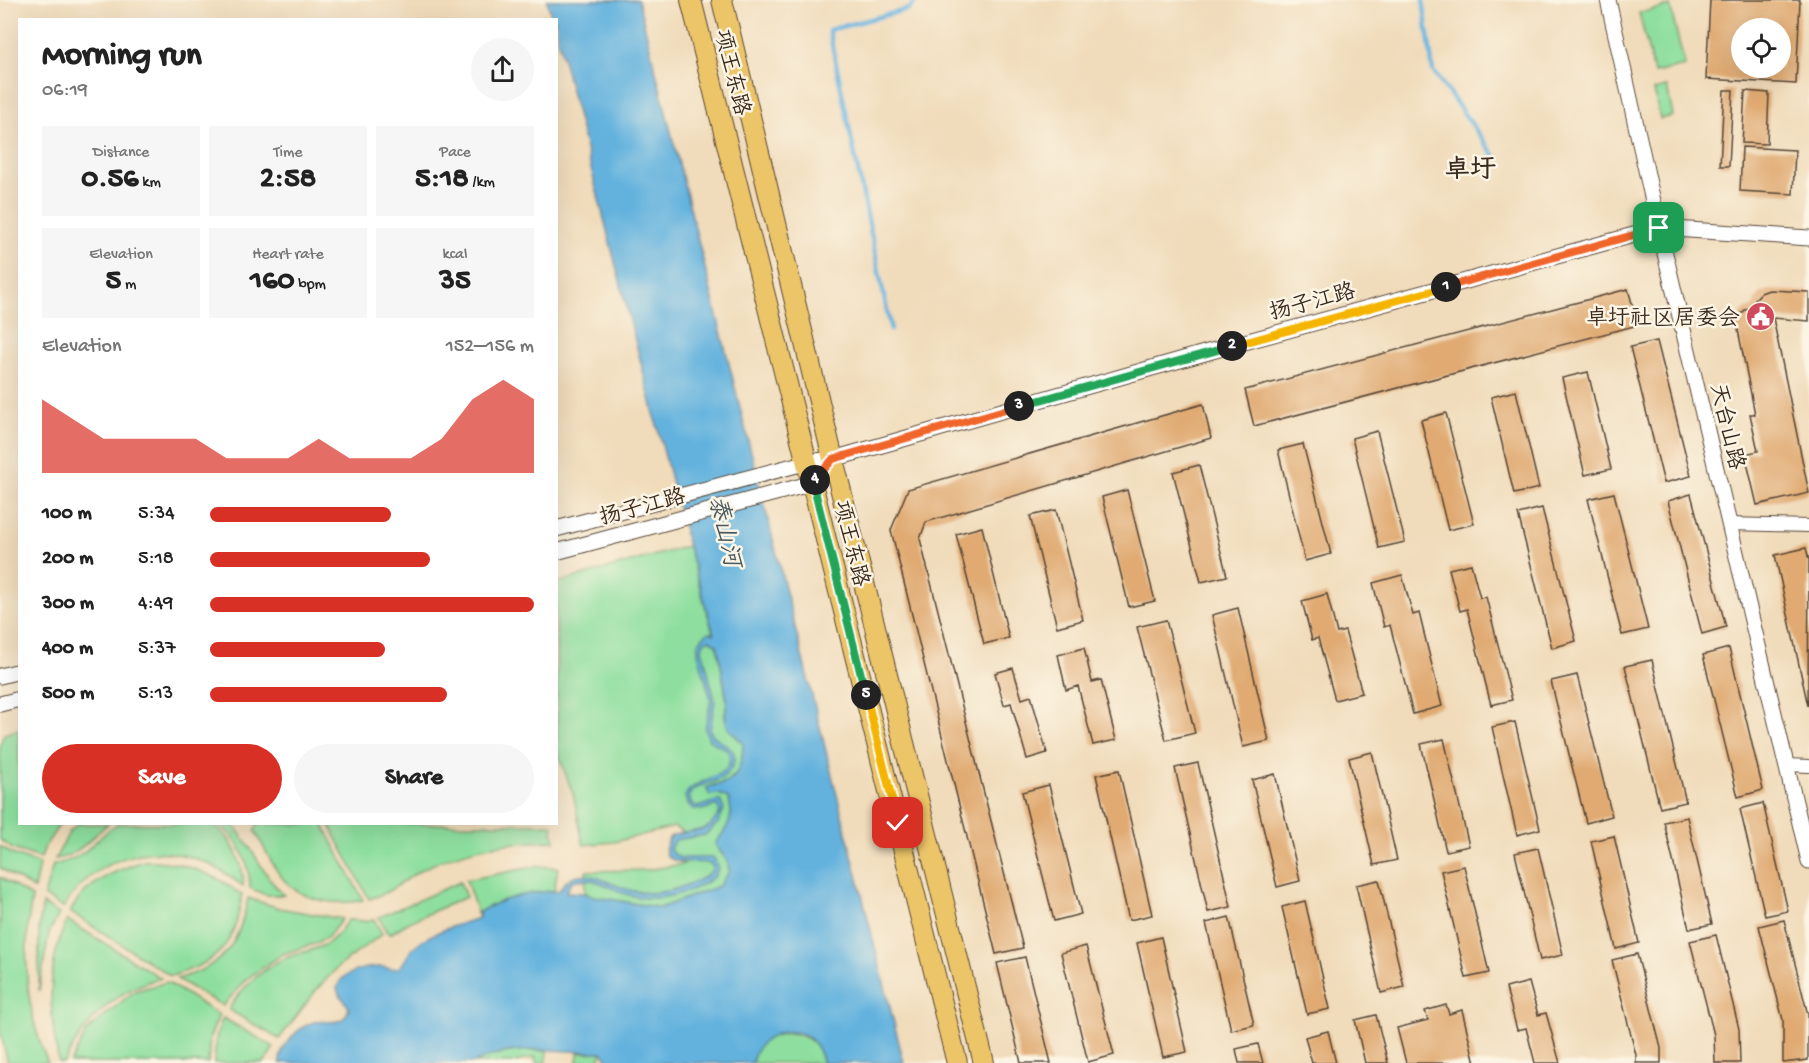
<!DOCTYPE html>
<html lang="en">
<head>
<meta charset="utf-8">
<style>
  :root { --surface:#fff; --page:#f6f6f6; --text:#222; --muted:#767676; --accent:#d93025 }
  body { margin:0; font-family:"Gochi Hand","LXGW WenKai TC",sans-serif; background:var(--page); color:var(--text); height:100vh; display:flex; flex-direction:column; font-size:22px; white-space:nowrap }
  * { box-sizing:border-box; margin:0 }
  p { font-size:20px; color:var(--muted) }
  .icon { flex:none; width:33px; height:33px; fill:none; stroke:currentColor; stroke-width:2; stroke-linecap:round; stroke-linejoin:round }
  .map { position:relative; flex:1; overflow:hidden }
  .details { position:absolute; left:18px; top:18px; width:540px; height:807px; display:flex; flex-direction:column; background:var(--surface); border-radius:0px; box-shadow:0 6px 24px #0002 }
  .details>* { flex:none }
  .controls { position:absolute; left:1731px; top:18px; display:grid; gap:12px }
  .controls a { display:grid; place-items:center; width:60px; height:60px; border-radius:50%; background:var(--surface); box-shadow:0 6px 24px #0002; font-size:30px }
  .pin { position:absolute; display:grid; place-items:center; width:51px; height:51px; color:#fff; margin:-26px; border-radius:12px; box-shadow:0 3px 9px #0006 }
  .km { position:absolute; width:30px; height:30px; margin:-15px; border-radius:50%; background:#222; color:#fff; font-size:16px; line-height:30px; text-align:center }
  .round { display:grid; place-items:center; flex:none; width:63px; height:63px; border-radius:32px; background:var(--page) }
  .overview { display:flex; align-items:center; justify-content:space-between; height:102px; padding:0 24px }
  h1 { font-size:33px; font-weight:700; line-height:45px }
  .stats { display:grid; grid-template-columns:repeat(3,1fr); gap:9px; height:102px; padding:6px 24px }
  .stats div { display:grid; align-content:center; border-radius:0px; background:var(--page); text-align:center }
  .stats b { font-size:30px; font-weight:700 }
  .stats small { font-size:16px; font-weight:400 }
  .stats p { font-size:16px }
  .chart { height:168px; padding:12px 24px }
  .chart p { display:flex; justify-content:space-between }
  .chart svg { width:100%; height:108px; margin-top:6px; fill:var(--accent); opacity:.7 }
  .button { display:flex; gap:12px; margin-top:auto; padding:12px 24px }
  .button a { flex:1; height:69px; border-radius:36px; background:var(--accent); color:#fff; font-size:24px; font-weight:700; line-height:69px; text-align:center }
  .button a+a { background:var(--page); color:var(--text) }
  ul { padding:0 24px; list-style:none; font-size:20px }
  li { display:grid; grid-template-columns:96px 72px 1fr; align-items:center; height:45px }
  li i { height:15px; border-radius:8px; background:var(--accent) }
  .map>svg:first-child { display:block }
</style>
</head>
<body>
<div class="map">
<svg width="1809" height="1063" viewBox="0 0 1809 1063">
  <rect width="100%" height="100%" fill="#fcf5e5"/>
  <filter id="ink" filterUnits="userSpaceOnUse"><feTurbulence type="fractalNoise" baseFrequency=".0167" numOctaves="2"/><feDisplacementMap in="SourceGraphic" scale="12" xChannelSelector="R" yChannelSelector="G"/><feConvolveMatrix kernelMatrix="1 2 1 2 8 2 1 2 1" color-interpolation-filters="sRGB"/></filter>
  <filter id="wash" filterUnits="userSpaceOnUse"><feTurbulence type="fractalNoise" baseFrequency=".008" numOctaves="4" result="noise"/><feDisplacementMap in="SourceGraphic" scale="24" xChannelSelector="R" yChannelSelector="G"/><feGaussianBlur stdDeviation="1.35" result="paint"/><feColorMatrix in="noise" values="0 0 0 0 0 0 0 0 0 0 0 0 0 0 0 0 0 1.4 0 .05"/><feComposite in="paint" operator="in"/></filter>
  <g filter="url(#wash)">
    <rect width="100%" height="100%" fill="#f0dbba"/>
    <path fill="#8edf9f" stroke="#64845e" stroke-width="1.5" d="M1670 6 1685 66 1654 73 1639 13Z
      M1667 87 1673 116 1660 119 1654 90Z
      M688 546 719 654 727 701 725 716 728 728 743 743C744 766 737 782 713 785L719 794 728 798C736 818 727 828 715 844L728 862 729 872 719 886 660 908 593 896 585 893 586 871 646 870 685 864C671 860 661 852 670 837L682 834 683 832 674 827 614 842 584 845 583 843 574 797 557 750 556 583Z
      M19 729 20 824H60L45 846 41 858 13 849 0 840V745L4 734Z
      M78 824H108C90 838 80 855 55 859L70 831Z
      M117 824C141 823 164 824 187 824 193 824 204 822 210 824 230 830 245 867 243 886 229 876 215 865 199 860 146 840 92 861 63 908L44 896 53 865C90 857 90 842 117 824Z
      M219 824H232C253 845 261 874 284 895H266L250 888C250 863 239 839 219 824Z
      M257 824H323L363 900C337 906 304 902 284 880 271 866 264 846 255 831Z
      M329 824H552L555 841C507 842 469 846 425 868 407 877 390 894 369 899Z
      M0 846 12 854 39 864 34 889 0 868Z
      M144 861C172 860 198 868 222 881 229 885 235 891 242 895 235 945 220 962 171 976L70 912C85 883 114 871 144 861Z
      M538 866 558 868 554 891C528 893 501 898 479 912V918L466 880Z
      M0 877 32 897C22 953 25 1011 48 1063H8L0 1030Z
      M460 882 466 897 409 922 390 934 386 931 379 917Z
      M248 898 279 908 342 919 328 937 314 944 283 954 245 980 223 1006 177 979C224 966 239 945 248 898Z
      M43 904 59 914 49 933 39 991V926Z
      M374 919 382 934 339 966 317 989 279 1039 229 1010C237 991 267 965 286 958 299 952 314 951 326 944 336 939 341 929 348 920L365 921Z
      M67 920 161 978C114 990 85 1021 64 1063H59C49 1014 46 966 67 920Z
      M167 982 219 1015 210 1037 208 1063H70L87 1031 100 1019 135 991Z
      M223 1018 274 1047 264 1063H214L217 1033Z
      M790 1033C810 1036 818 1043 823 1063H752C755 1041 771 1035 790 1033Z
      M521 1050 547 1051 546 1063H536L535 1057 512 1063H474L487 1056Z
      M602 1052 598 1063H577L578 1053Z"/>
    <path fill="#64b2de" stroke="#506e7e" stroke-width="1.5" fill-rule="evenodd" d="M547 0H638L904 1063H823C820 1053 815 1040 805 1035 782 1025 756 1040 752 1063H611L602 1052C560 1053 513 1042 474 1063H280C279 1047 299 1026 314 1022 330 1019 343 1029 349 1008 346 1001 334 992 338 985 343 972 367 967 379 967 386 967 392 970 398 968 406 964 407 952 415 946 433 931 457 925 479 918V912C502 898 532 891 559 891 578 857 607 886 634 891 654 895 671 892 689 884 698 881 707 877 713 869L712 865C703 857 650 873 670 837 691 827 706 839 720 812L717 805 702 810 693 809 688 804 685 797C690 777 742 779 727 750L709 740 705 729 711 700 698 653V645L702 638 709 632 714 634 688 546 557 36 556 20 552 19ZM709 639 717 645 719 654 727 701 725 716 728 728 743 743C743 756 740 778 725 783 718 785 712 785 706 788L710 795 719 794 728 798C736 818 727 828 715 844L728 862 729 872 719 886 660 908 593 896 585 893 566 892 572 881C592 875 608 887 626 894 654 904 693 894 715 876L718 868 714 858H681L672 853 670 848 675 840 705 835 718 823 724 809 720 800 697 807 691 803 689 795C698 781 722 786 732 767 743 744 715 745 710 730L715 700 702 649 704 642Z"/>
    <g fill="none" stroke-linecap="round" stroke-linejoin="round">
      <path stroke="#64b2de" stroke-width="4.5" d="M1423 0 1433 71 1497 159
        M891 330 829 30 909 9 916 0"/>
    </g>
    <g id="blocks">
      <path fill="#e0aa72" fill-rule="evenodd" d="M1710 0H1800L1796 84 1706 79ZM1742 28H1780V68H1742Z
        M1724 90H1733L1729 166H1720Z
        M1745 91 1769 93 1767 144 1742 143Z
        M1742 147 1795 150 1793 194 1740 191Z
        M1628 289 1638 325 1254 426 1245 390Z
        M1769 290 1809 292V321L1773 318 1809 493 1757 505 1745 454 1758 451 1750 414H1755L1737 325 1739 316 1745 310 1754 306 1755 299 1761 293Z
        M1657 341 1691 476 1664 483 1630 347Z
        M1588 372 1611 469 1585 475 1562 378Z
        M1516 391 1539 488 1514 494 1491 397Z
        M1203 404 1211 438 926 522 920 539 1023 948 996 954 891 530 908 489Z
        M1446 413 1474 524 1448 530 1421 420Z
        M1377 431 1405 542 1379 548 1352 438Z
        M1303 444 1331 554 1305 561 1278 450Z
        M1199 465 1227 576 1201 582 1173 472Z
        M1127 490 1155 601 1129 607 1102 497Z
        M1614 493 1648 629 1622 635 1588 499Z
        M1691 494 1726 627 1702 634 1668 501Z
        M1542 508 1576 641 1552 648 1518 514Z
        M1056 510 1083 620 1057 627 1030 516Z
        M982 527 1009 638 984 644 956 534Z
        M1806 548 1809 560 1808 706 1775 555Z
        M1471 564 1480 598 1486 597 1512 700 1491 705 1467 609 1460 611 1449 569Z
        M1402 575 1413 615 1419 613 1442 706 1413 714 1390 625 1384 627 1373 583Z
        M1327 594 1337 633 1345 631 1362 693 1335 700 1318 638 1312 640 1302 601Z
        M1238 608 1269 741 1243 747 1212 615Z
        M1166 620 1195 733 1166 740 1137 627Z
        M1084 648 1092 682 1101 680 1116 740 1093 745 1078 686 1066 690 1058 655Z
        M1729 648 1763 790 1738 797 1703 655Z
        M1652 660 1686 802 1660 808 1625 666Z
        M1013 668 1022 699 1031 696 1047 753 1027 759 1011 703 1004 705 995 673Z
        M1577 675 1612 816 1586 823 1551 681Z
        M1515 722 1540 829 1517 835 1492 727Z
        M1444 739 1469 846 1446 851 1421 744Z
        M1372 752 1397 860 1374 865 1349 758Z
        M1198 763 1231 907 1208 912 1175 768Z
        M1119 770 1152 915 1129 920 1096 775Z
        M1275 774 1300 881 1277 887 1252 780Z
        M1049 785 1081 914 1054 921 1022 792Z
        M1763 803 1788 911 1765 916 1740 809Z
        M1687 817 1712 924 1689 929 1664 822Z
        M1614 836 1639 943 1616 949 1591 841Z
        M1538 848 1563 955 1540 960 1515 853Z
        M1464 866 1489 973 1466 978 1441 871Z
        M1379 880 1404 987 1381 993 1356 885Z
        M1305 901 1330 1009 1307 1014 1282 907Z
        M1229 917 1254 1025 1231 1030 1206 923Z
        M1784 920 1808 1015V1060L1783 1063V1020L1759 926Z
        M1716 935 1739 1029 1740 1063H1715L1714 1035 1690 941Z
        M1161 937 1187 1052 1163 1057 1137 943Z
        M1086 946 1114 1055 1088 1062 1061 953Z
        M1637 954 1661 1048V1063H1636V1055L1612 960Z
        M1025 957 1051 1063H1021L997 963Z
        M1529 982 1538 1015 1546 1013 1560 1063H1535L1526 1028 1517 1030 1506 988Z
        M1446 1005 1449 1014 1462 1010 1475 1063H1406L1397 1028 1428 1020 1425 1011Z
        M1376 1015 1388 1063H1365L1355 1020Z
        M1328 1031 1336 1063H1312L1305 1037Z
        M1258 1044 1263 1063H1239L1236 1049Z"/>
    </g>
  </g>
  <g filter="url(#ink)">
    <use href="#blocks" fill-opacity="0" stroke="#564535" stroke-width="1.5"/>
    <g fill="none" stroke-linecap="round" stroke-linejoin="round">
      <defs>
        <path id="minor" d="M1729 524 1809 526
          M1787 765 1809 766"/>
        <path id="tertiary" d="M1608 0 1659 228 1809 861
          M556 529 808 462 833 459 1208 352 1659 228 1809 238
          M556 552 813 483 833 459
          M0 676 20 671
          M0 704 20 699"/>
        <path id="primary" d="M691 0 957 1063
          M722 0 833 459 984 1063"/>
      </defs>
      <use href="#minor" stroke="#564535" stroke-width="14"/>
      <use href="#tertiary" stroke="#564535" stroke-width="17"/>
      <use href="#primary" stroke="#564535" stroke-width="22"/>
      <use href="#minor" stroke="#fff" stroke-width="12"/>
      <use href="#tertiary" stroke="#fff" stroke-width="15"/>
      <use href="#primary" stroke="#edc569" stroke-width="20"/>
    </g>
  </g>
  <g fill="none" stroke-linecap="round" stroke-linejoin="round" filter="url(#ink)">
    <defs>
      <path id="split-1" d="M1446 287 1659 228"/>
      <path id="split-2" d="M1232 346 1446 287"/>
      <path id="split-3" d="M1019 406 1232 346"/>
      <path id="split-4" d="M815 480 833 459 1019 406"/>
      <path id="split-5" d="M815 480 813 483 866 695"/>
      <path id="split-6" d="M866 695 898 823"/>
    </defs>
    <use href="#split-1" stroke="#fff" stroke-width="12"/>
    <use href="#split-2" stroke="#fff" stroke-width="12"/>
    <use href="#split-3" stroke="#fff" stroke-width="12"/>
    <use href="#split-4" stroke="#fff" stroke-width="12"/>
    <use href="#split-5" stroke="#fff" stroke-width="12"/>
    <use href="#split-6" stroke="#fff" stroke-width="12"/>
    <use href="#split-1" stroke="#f0652b" stroke-width="8"/>
    <use href="#split-2" stroke="#f5b400" stroke-width="8"/>
    <use href="#split-3" stroke="#22a559" stroke-width="8"/>
    <use href="#split-4" stroke="#f0652b" stroke-width="8"/>
    <use href="#split-5" stroke="#22a559" stroke-width="8"/>
    <use href="#split-6" stroke="#f5b400" stroke-width="8"/>
  </g>
  <defs>
    <symbol id="civic-disc" viewBox="-11 -11 22 22"><circle r="9.5" fill="#d1495b" stroke="#fcf5e5"/><path d="M-.6-6.5H3V-4.5H.6V-3L4-1V1h2V6H-6V1h2V-1L-.6-3ZM-1.2 2.5V6h2.4V2.5Z" fill="#fff"/></symbol>
  </defs>
  <g fill-rule="evenodd">
    <use href="#civic-disc" x="1744" y="300" width="33" height="33"/>
  </g>
  <g text-anchor="middle" stroke-width="5" stroke-linejoin="round" paint-order="stroke">
    <g font-size="22" fill="#3b2a1e" stroke="#fcf5e5">
      <text transform="translate(734 72) rotate(76)" y="8">项王东路</text>
      <text transform="translate(1312 300) rotate(-15)" y="8">扬子江路</text>
      <text transform="translate(1729 426) rotate(77)" y="8">天台山路</text>
      <text transform="translate(642 505) rotate(-15)" y="8">扬子江路</text>
      <text transform="translate(853 543) rotate(76)" y="8">项王东路</text>
    </g>
    <g font-size="22" fill="#3b2a1e" stroke="#fcf5e5" text-anchor="end">
      <text x="1740" y="324">卓圩社区居委会</text>
    </g>
    <g font-size="24" font-style="italic" fill="#495a61" stroke="#fcf5e5">
      <text transform="translate(726 531) rotate(77)" y="8">泰山河</text>
    </g>
    <g font-size="26" font-weight="bold" fill="#3b2a1e" stroke="#fcf5e5">
      <text x="1470" y="177">卓圩</text>
    </g>
  </g>
</svg>
<div class="controls">
<a><svg class="icon" aria-label="locate" viewBox="0 0 24 24"><circle cx="12" cy="12" r="6"/><path d="M12 2v4M12 18v4M2 12h4M18 12h4"/></svg></a>
</div>
<div class="pin" style="left:1659px;top:228px;background:#1e9e55"><svg class="icon" aria-label="arrive" viewBox="0 0 24 24"><path d="M6 21V4h12l-3 4 3 4H6"/></svg></div>
<div class="pin" style="left:898px;top:823px;background:#d93025"><svg class="icon" aria-label="check" viewBox="0 0 24 24"><path d="M5 12l5 5 9-10"/></svg></div>
<b class="km" style="left:1446px;top:287px">1</b>
<b class="km" style="left:1232px;top:346px">2</b>
<b class="km" style="left:1019px;top:406px">3</b>
<b class="km" style="left:815px;top:480px">4</b>
<b class="km" style="left:866px;top:695px">5</b>
<section class="details">
<div class="overview"><div><h1>Morning run</h1><p>06:19</p></div><a class="round"><svg class="icon" aria-label="share" viewBox="0 0 24 24"><path d="M12 15V3M7 8l5-5 5 5M5 13v7h14v-7"/></svg></a></div>
<div class="stats">
<div><p>Distance</p><b>0.56<small> km</small></b></div>
<div><p>Time</p><b>2:58</b></div>
<div><p>Pace</p><b>5:18<small> /km</small></b></div>
</div>
<div class="stats">
<div><p>Elevation</p><b>5<small> m</small></b></div>
<div><p>Heart rate</p><b>160<small> bpm</small></b></div>
<div><p>kcal</p><b>35</b></div>
</div>
<div class="chart"><p><span>Elevation</span>152–156 m</p>
<svg viewBox="0 0 160 44" preserveAspectRatio="none"><path d="M0 44V14L10 22L20 30L30 30L40 30L50 30L60 38L70 38L80 38L90 30L100 38L110 38L120 38L130 30L140 14L150 6L160 14V44z"/></svg>
</div>
<ul>
<li><b>100 m</b>5:34<i style="width:56%"></i></li>
<li><b>200 m</b>5:18<i style="width:68%"></i></li>
<li><b>300 m</b>4:49<i style="width:100%"></i></li>
<li><b>400 m</b>5:37<i style="width:54%"></i></li>
<li><b>500 m</b>5:13<i style="width:73%"></i></li>
</ul>
<div class="button"><a>Save</a><a>Share</a></div>
</section>
</div>
</body>
</html>
